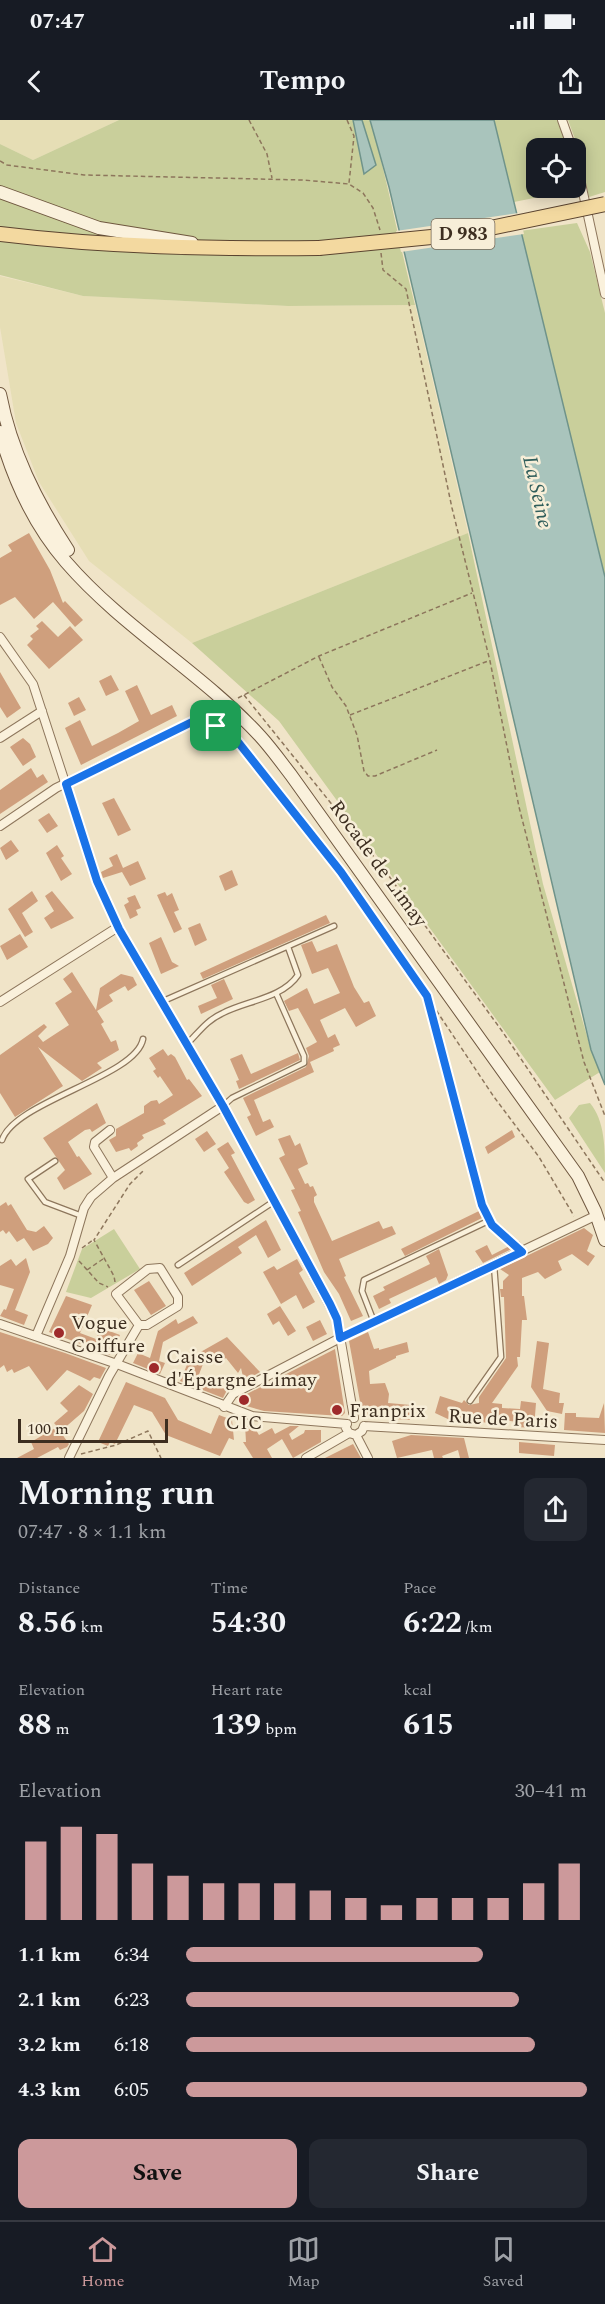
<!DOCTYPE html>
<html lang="en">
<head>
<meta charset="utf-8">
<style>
  :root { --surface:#171b24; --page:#242831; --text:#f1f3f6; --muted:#9ea1a6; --line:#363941; --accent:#cc999b }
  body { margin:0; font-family:Spectral,serif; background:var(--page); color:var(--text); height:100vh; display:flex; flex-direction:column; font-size:22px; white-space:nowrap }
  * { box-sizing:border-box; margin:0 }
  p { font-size:20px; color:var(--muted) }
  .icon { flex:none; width:33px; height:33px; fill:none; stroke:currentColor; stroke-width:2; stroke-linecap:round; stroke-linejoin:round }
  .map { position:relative; height:1338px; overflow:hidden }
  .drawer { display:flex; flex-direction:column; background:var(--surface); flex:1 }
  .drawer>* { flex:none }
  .tools { position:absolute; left:526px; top:18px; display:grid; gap:12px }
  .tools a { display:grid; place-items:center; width:60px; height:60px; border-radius:12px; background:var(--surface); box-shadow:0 3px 15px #0003; font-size:30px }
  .scale { position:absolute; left:18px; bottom:15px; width:150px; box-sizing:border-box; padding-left:6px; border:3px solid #3d2e20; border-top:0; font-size:16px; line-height:21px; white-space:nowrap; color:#3d2e20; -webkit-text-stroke:4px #f7eed8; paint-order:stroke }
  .pin { position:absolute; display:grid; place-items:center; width:51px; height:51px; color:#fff; margin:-26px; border-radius:12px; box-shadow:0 3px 9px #0006 }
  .round { display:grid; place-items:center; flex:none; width:63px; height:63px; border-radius:12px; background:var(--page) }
  .headline { display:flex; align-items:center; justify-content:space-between; height:102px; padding:0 18px }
  h1 { font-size:33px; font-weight:700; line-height:45px }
  .figures { display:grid; grid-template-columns:repeat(3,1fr); gap:9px; height:102px; padding:6px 18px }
  .figures div { display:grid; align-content:center }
  .figures b { font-size:30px; font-weight:700 }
  .figures small { font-size:16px; font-weight:400 }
  .figures p { font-size:16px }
  .chart { height:168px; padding:12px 18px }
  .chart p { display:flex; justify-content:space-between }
  .chart svg { width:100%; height:108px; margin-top:6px; stroke:var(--accent); stroke-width:6 }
  .button { display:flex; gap:12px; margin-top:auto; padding:12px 18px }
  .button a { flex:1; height:69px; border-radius:12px; background:var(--accent); color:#111; font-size:24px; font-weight:700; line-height:69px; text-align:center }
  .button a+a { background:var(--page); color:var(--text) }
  ul { padding:0 18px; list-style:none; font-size:20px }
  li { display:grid; grid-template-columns:96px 72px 1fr; align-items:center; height:45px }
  li i { height:15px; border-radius:8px; background:var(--accent) }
  .status { display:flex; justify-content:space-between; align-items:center; height:42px; padding:0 30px; background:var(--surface); direction:ltr }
  .status svg { height:16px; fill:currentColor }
  header { display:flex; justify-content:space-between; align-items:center; height:78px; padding:0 18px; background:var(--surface); font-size:27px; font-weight:700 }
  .dock { display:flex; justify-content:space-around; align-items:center; height:84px; border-top:2px solid var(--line); background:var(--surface); font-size:16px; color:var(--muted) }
  .dock a { display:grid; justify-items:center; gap:3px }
  .dock .active { color:var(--accent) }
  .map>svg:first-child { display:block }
</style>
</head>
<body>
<div class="status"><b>07:47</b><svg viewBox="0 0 49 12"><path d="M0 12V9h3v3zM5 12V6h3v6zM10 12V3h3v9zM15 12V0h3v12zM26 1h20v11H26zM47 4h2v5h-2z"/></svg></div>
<header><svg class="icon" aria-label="back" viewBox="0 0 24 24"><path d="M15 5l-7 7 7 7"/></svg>Tempo<svg class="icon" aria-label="share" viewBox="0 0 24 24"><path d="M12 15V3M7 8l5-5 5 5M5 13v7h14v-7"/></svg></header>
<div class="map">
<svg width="605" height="1338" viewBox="0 0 605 1338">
  <rect width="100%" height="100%" fill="#f0e4c8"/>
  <path fill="#e6deb5" d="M0 0H119L33 40 0 24Z
    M0 156 83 176 288 186 415 185 468 413 192 523 89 441 39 362 16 303 0 207Z"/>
  <path fill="#c9cf9b" d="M119 0H370C388 61 399 124 415 185L288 186 83 176 0 155V24L33 40Z
    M494 0H559L569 28H537V68H576V55L579 69 514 82Z
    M568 0H605V72L589 77 578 27Z
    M577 103 590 132 605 193V457L520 111Z
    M468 413 543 764 591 930 600 952 555 980 279 601 192 523Z
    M590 983C605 1001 605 1028 605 1053L569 998 579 985Z
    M114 1109 140 1149 91 1178 66 1172 82 1129Z"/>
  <path fill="#a9c4bc" stroke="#6f938a" stroke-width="1.5" d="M353 0H362L376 45 364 54Z
    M370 0H494L605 457V965L591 930 389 67Z"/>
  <path fill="#f0e4c8" d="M519 93 524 114 401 132 396 111Z"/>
  <path fill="#cf9f7d" d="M29 413 50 450 63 483 65 481 83 500 75 507 53 482 34 499 15 477 0 485V438L12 431 8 425Z
    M42 501 58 517 70 506 83 520 49 549 27 525 33 519 30 516 39 509 36 506Z
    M0 552 21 588 7 598 0 587Z
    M111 555 119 570 106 576 99 561Z
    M137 565 151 595 172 585 177 596 81 645 65 608 80 600 92 626 118 613 139 601 125 571Z
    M79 577 86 590 74 596 68 583Z
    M23 618 30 624 36 637 23 646 10 627Z
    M31 648 37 658 43 654 48 662 0 694V670Z
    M114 678 131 710 118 716 102 683Z
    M49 693 58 706 47 713 38 700Z
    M11 720 19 731 6 740 0 728Z
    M57 725 64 736 61 738 72 754 61 761 46 733Z
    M117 734 123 748 138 741 146 759 130 766 122 752 103 758 101 752 113 746 109 738Z
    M232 750 238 765 225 771 219 756Z
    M32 771 38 781 22 793 33 812 25 817 8 789Z
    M52 771 74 798 51 809 44 798 54 791 45 776Z
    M165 772 167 776 172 773 179 790 174 792 182 809 174 813 157 775Z
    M135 775 141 788 136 790 138 795 130 799 124 785 129 782 127 778Z
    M326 795 330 803 203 859 200 853Z
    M200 803 207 820 195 826 188 808Z
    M20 814 28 827 7 840 0 826Z
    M161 817 172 842 179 846 161 854 149 823Z
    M312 821 317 832 337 824 354 867 364 883 369 881 376 896 356 907 345 888 320 900 328 918 335 914 340 925 333 928 334 931 310 942 314 952 254 980 263 1002 270 999 274 1007 256 1016 247 997 251 995 243 978 306 947 309 936 306 928 317 922 298 888 289 891 284 881 307 868 314 884 340 873 328 848 312 854 301 825Z
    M72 852 96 890 100 868 121 854 133 857 137 865 128 871 125 866 109 875 113 881 97 891 104 902 101 904 111 922 116 920 119 930 97 943 102 948 82 961 38 927 63 966 15 997 0 973V935L44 904 47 907 38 916 43 922 69 905 55 883 72 872 63 859Z
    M224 859 233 879 201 894 198 886 217 878 211 865Z
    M163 929 168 936 171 934 175 937 187 960 189 959 202 976 163 1000 166 1004 142 1015 144 1018 137 1023 138 1026 131 1031 129 1028 116 1032 109 1020 116 1016V1009L144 993V986L151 981 157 980 159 984 173 975 160 956 158 958 153 951 156 949 149 938Z
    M298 933 300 940 239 969 236 961 239 960 230 939 242 934 251 954Z
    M97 983 106 1003 92 1012 90 1009 85 1010 68 1022 77 1037 79 1036 92 1054 64 1070 57 1058 65 1050 43 1018Z
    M512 1010 515 1017 488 1034 485 1027Z
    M207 1011 216 1024 204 1032 195 1019Z
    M290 1015 295 1026 300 1023 308 1044 298 1049 305 1064 308 1063 310 1067 313 1066 317 1075 314 1077V1082L332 1121 379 1101 383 1109 392 1106 396 1114 339 1139 346 1156 344 1157 363 1196 351 1201 339 1174 324 1152 298 1092 301 1091 291 1070 295 1069 279 1038 285 1035 278 1019Z
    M228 1022 235 1033 231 1035 255 1080 248 1084 244 1082 224 1052 229 1048 217 1029Z
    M6 1082 8 1086 11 1084 27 1110 36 1112 44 1106 53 1118 48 1124 33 1131 24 1118 17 1122 9 1111 6 1114 3 1110 0 1112V1086Z
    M479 1091 482 1098 405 1136 401 1129Z
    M266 1100 281 1130 268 1138 256 1115 238 1127 242 1133 192 1166 184 1153Z
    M584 1108 593 1115 587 1131 595 1136 588 1146 572 1134 558 1141 562 1150 545 1159 538 1152 522 1158V1176H524L527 1200H522L520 1237H517L518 1246 492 1283 502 1284V1288L520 1289 521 1281 536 1283 534 1308 517 1307 518 1302 501 1300V1303H492L450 1300 435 1293 440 1276 462 1283 464 1280 469 1285 479 1283V1277L506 1238 504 1177H501L500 1169H503V1161L509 1155 500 1149Z
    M519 1121 522 1124 483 1143 475 1131 487 1125 492 1135Z
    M439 1129 448 1155 446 1160 439 1164 436 1157 389 1179 391 1183 379 1189 373 1176 385 1170 383 1167 430 1144 426 1136Z
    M26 1138 30 1152 15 1190 28 1195 24 1205 0 1196 4 1189 6 1190 14 1169 0 1165V1146L11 1139 16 1146Z
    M297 1139 303 1150 299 1153 315 1182 303 1189 296 1175 281 1184 263 1152 274 1146 277 1150Z
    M149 1161 166 1186 151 1195 134 1170Z
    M66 1176 92 1185 80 1213 96 1219 101 1208 120 1215 110 1235 49 1212Z
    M280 1186 296 1211 288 1216 279 1201 273 1205 267 1194Z
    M193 1196 198 1203 163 1222 159 1241 165 1243 160 1254 133 1243 138 1233 150 1238 158 1211 176 1199 178 1204Z
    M320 1200 327 1214 313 1221 306 1207Z
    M0 1212 65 1233 106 1248 100 1259 94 1257 90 1261 67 1250 47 1271 29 1246 14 1253 12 1249 7 1252 4 1245 0 1248Z
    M368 1212 374 1229 379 1228V1230L407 1222 409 1232 396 1236V1238L369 1251 370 1264 385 1263 389 1274 388 1283 411 1285 410 1300 365 1297V1286L361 1287 349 1221Z
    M227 1217 260 1252 244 1261 241 1248 238 1253 226 1238 223 1240 217 1234 203 1244 198 1257 227 1270 223 1278 180 1261 190 1238Z
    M537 1221 549 1223 543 1269 560 1273 559 1283H564L562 1294 547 1291 531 1267Z
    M335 1229 345 1293 342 1296 264 1291 243 1285V1276Z
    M126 1262 165 1278 178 1300 211 1314 219 1295 232 1300 234 1320 229 1318 220 1336 166 1315 152 1292 134 1285 115 1324 110 1322 108 1326 98 1322Z
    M79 1265 93 1274 84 1291 61 1311 54 1303 68 1291 60 1283Z
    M604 1283 605 1313 564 1310 565 1293H576V1297L599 1298Z
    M245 1305 256 1310 259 1315 272 1308 275 1314 290 1306H299L289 1314 292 1320 304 1313 305 1310H321V1322L293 1338 282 1319 267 1329 272 1338H253L243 1322H246Z
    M57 1307 69 1324 67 1327 60 1330 58 1327 37 1338H17L34 1329 31 1322Z
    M411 1315 464 1318 469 1338H460L458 1330 442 1336 443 1338H434L432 1330 397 1338 392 1321Z
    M519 1322 555 1325 554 1336 519 1333Z
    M353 1324 361 1338H325Z"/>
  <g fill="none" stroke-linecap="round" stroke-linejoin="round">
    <defs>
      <path id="lane" d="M161 882 334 806
        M187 924C199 912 207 900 223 893 246 881 283 878 298 855L288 827
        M223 986 232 978 304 943V936L276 873
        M2 1020C15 981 136 957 143 919
        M55 1041 28 1059 45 1082 82 1096
        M178 1145 273 1082
        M374 1202 362 1171 364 1160 484 1103
        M470 1281 501 1237 494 1145"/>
      <path id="street" d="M562 0 572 28
        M576 40 605 174
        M0 517 33 564 97 761 119 809 223 986 337 1199 354 1298
        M0 618 42 591
        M0 706 56 668 196 600
        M0 882 118 807
        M110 1010 95 1022 94 1027 113 1058
        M0 1204 117 1244 252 1296 347 1304
        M36 1216 70 1136 84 1088 91 1077 113 1058 223 986
        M224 1287 233 1274 340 1218 597 1095
        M364 1306 605 1320
        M346 1308 349 1313 356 1315 362 1311 364 1306
        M356 1315 368 1338
        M69 1338 109 1256 139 1205H147L178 1186V1177L160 1148 148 1149 116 1174 139 1205
        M306 1338 349 1313"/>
      <path id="secondary" d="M0 72 99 108 192 123
        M0 274C11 331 36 381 68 430
        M0 312C13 359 34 405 66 442 123 508 201 552 260 616 271 628 281 642 291 655L578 1056 595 1091 605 1120"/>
      <path id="primary" d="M0 114C106 127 212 129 319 128"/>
    </defs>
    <use href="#lane" stroke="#8d765c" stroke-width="7"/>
    <use href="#street" stroke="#8d765c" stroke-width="10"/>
    <use href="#secondary" stroke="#6f573f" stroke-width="14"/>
    <use href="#primary" stroke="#5b4430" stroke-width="16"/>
    <path stroke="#8d765c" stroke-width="1.5" stroke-dasharray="4.5 3" stroke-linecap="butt" d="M249 0 267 34 272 58
      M347 0 354 16 349 63
      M0 41 7 45 84 55 303 60 349 64 363 73 373 88 380 110
      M381 133 383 150 406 169 452 388 490 541 519 687 584 942 605 996
      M319 537 332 567 346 586 357 615 364 651 368 656H375L437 630
      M244 575 383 748 502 911 605 1063
      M238 578 319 536 472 473
      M350 595 488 541
      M203 596 215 590
      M205 602 216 606 238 622 287 682 341 752 427 876 487 1095
      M428 878 494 977 539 1037 574 1096
      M492 1105 512 1124
      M82 1128 93 1120
      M79 1141 99 1163 108 1167
      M87 1150 103 1139
      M115 1162 114 1156 94 1120 130 1064 145 1049
      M81 1334 116 1325 148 1311 161 1338"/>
    <use href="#lane" stroke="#faf1dc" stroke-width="4.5"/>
    <use href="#street" stroke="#faf1dc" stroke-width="8"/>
    <use href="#secondary" stroke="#faf1dc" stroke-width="12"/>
    <use href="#primary" stroke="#f3d9a0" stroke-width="14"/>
    <defs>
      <path id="primary-bridge" d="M319 128 462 114 605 84"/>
    </defs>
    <use href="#primary-bridge" stroke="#5b4430" stroke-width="16" stroke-linecap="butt"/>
    <use href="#primary-bridge" stroke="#f3d9a0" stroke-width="14"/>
  </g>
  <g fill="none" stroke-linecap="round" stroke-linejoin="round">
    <defs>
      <path id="route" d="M196 600 216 606 238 622 341 752 427 876 482 1085 492 1105 522 1132 340 1218 337 1199 330 1184 223 986 119 809 97 761 66 664Z"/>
    </defs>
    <use href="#route" stroke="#fff" stroke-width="12"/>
    <use href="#route" stroke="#1a73e8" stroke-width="8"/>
  </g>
  <g fill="#9e2a2b" stroke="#f7eed8" stroke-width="2">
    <circle cx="59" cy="1213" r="6"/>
    <circle cx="154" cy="1248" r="6"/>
    <circle cx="244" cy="1280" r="6"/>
    <circle cx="337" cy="1290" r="6"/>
  </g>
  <g text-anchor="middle" stroke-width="5" stroke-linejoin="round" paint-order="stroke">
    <rect fill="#f7eed8" stroke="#756857" stroke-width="1.5" x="431.5" y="99" width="63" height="30" rx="4.5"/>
    <g font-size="18" font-weight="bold" fill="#3d2e20">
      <text x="463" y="120">D 983</text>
    </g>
    <g font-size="20" fill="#3d2e20" stroke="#f7eed8">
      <text transform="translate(379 743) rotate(54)" y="7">Rocade de Limay</text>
      <text transform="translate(503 1298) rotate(3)" y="7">Rue de Paris</text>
    </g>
    <g font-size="20" fill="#3d2e20" stroke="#f7eed8" text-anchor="start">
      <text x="71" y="1209">Vogue<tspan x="71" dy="23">Coiffure</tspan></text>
      <text x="166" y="1243">Caisse<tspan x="166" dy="23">d'Épargne Limay</tspan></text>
      <text x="349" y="1297">Franprix</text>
      <text x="244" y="1309" text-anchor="middle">CIC</text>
    </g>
    <g font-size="21" font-style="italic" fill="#2f5d5a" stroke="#f7eed8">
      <text transform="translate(538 372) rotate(77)" y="7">La Seine</text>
    </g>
  </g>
</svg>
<div class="tools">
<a><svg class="icon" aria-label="locate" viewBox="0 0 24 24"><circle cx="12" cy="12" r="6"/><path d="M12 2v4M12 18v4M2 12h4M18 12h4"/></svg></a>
</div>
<div class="scale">100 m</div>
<div class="pin" style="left:216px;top:606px;background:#1e9e55"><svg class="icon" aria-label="arrive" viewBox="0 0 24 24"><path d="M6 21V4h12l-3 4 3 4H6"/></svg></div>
</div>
<section class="drawer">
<div class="headline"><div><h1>Morning run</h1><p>07:47 · 8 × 1.1 km</p></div><a class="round"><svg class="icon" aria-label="share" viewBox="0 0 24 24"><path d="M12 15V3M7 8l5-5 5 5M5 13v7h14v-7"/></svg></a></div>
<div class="figures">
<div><p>Distance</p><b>8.56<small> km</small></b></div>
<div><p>Time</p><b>54:30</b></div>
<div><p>Pace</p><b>6:22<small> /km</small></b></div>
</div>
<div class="figures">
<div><p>Elevation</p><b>88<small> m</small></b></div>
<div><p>Heart rate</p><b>139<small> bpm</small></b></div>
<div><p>kcal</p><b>615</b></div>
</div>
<div class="chart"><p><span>Elevation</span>30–41 m</p>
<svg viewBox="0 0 160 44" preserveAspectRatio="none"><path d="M5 44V12M15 44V6M25 44V9M35 44V21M45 44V26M55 44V29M65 44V29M75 44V29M85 44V32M95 44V35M105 44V38M115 44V35M125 44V35M135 44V35M145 44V29M155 44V21"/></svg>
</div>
<ul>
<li><b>1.1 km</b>6:34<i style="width:74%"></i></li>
<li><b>2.1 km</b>6:23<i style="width:83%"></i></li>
<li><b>3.2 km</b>6:18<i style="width:87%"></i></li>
<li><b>4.3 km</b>6:05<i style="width:100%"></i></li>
</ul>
<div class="button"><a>Save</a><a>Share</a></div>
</section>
<nav class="dock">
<a class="active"><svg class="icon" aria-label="home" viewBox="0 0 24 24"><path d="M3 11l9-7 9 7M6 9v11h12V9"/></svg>Home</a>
<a><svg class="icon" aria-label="map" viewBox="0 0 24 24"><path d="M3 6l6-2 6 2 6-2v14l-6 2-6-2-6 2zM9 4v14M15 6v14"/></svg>Map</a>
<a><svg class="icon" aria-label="saved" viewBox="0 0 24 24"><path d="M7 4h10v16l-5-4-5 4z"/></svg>Saved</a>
</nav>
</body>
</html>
